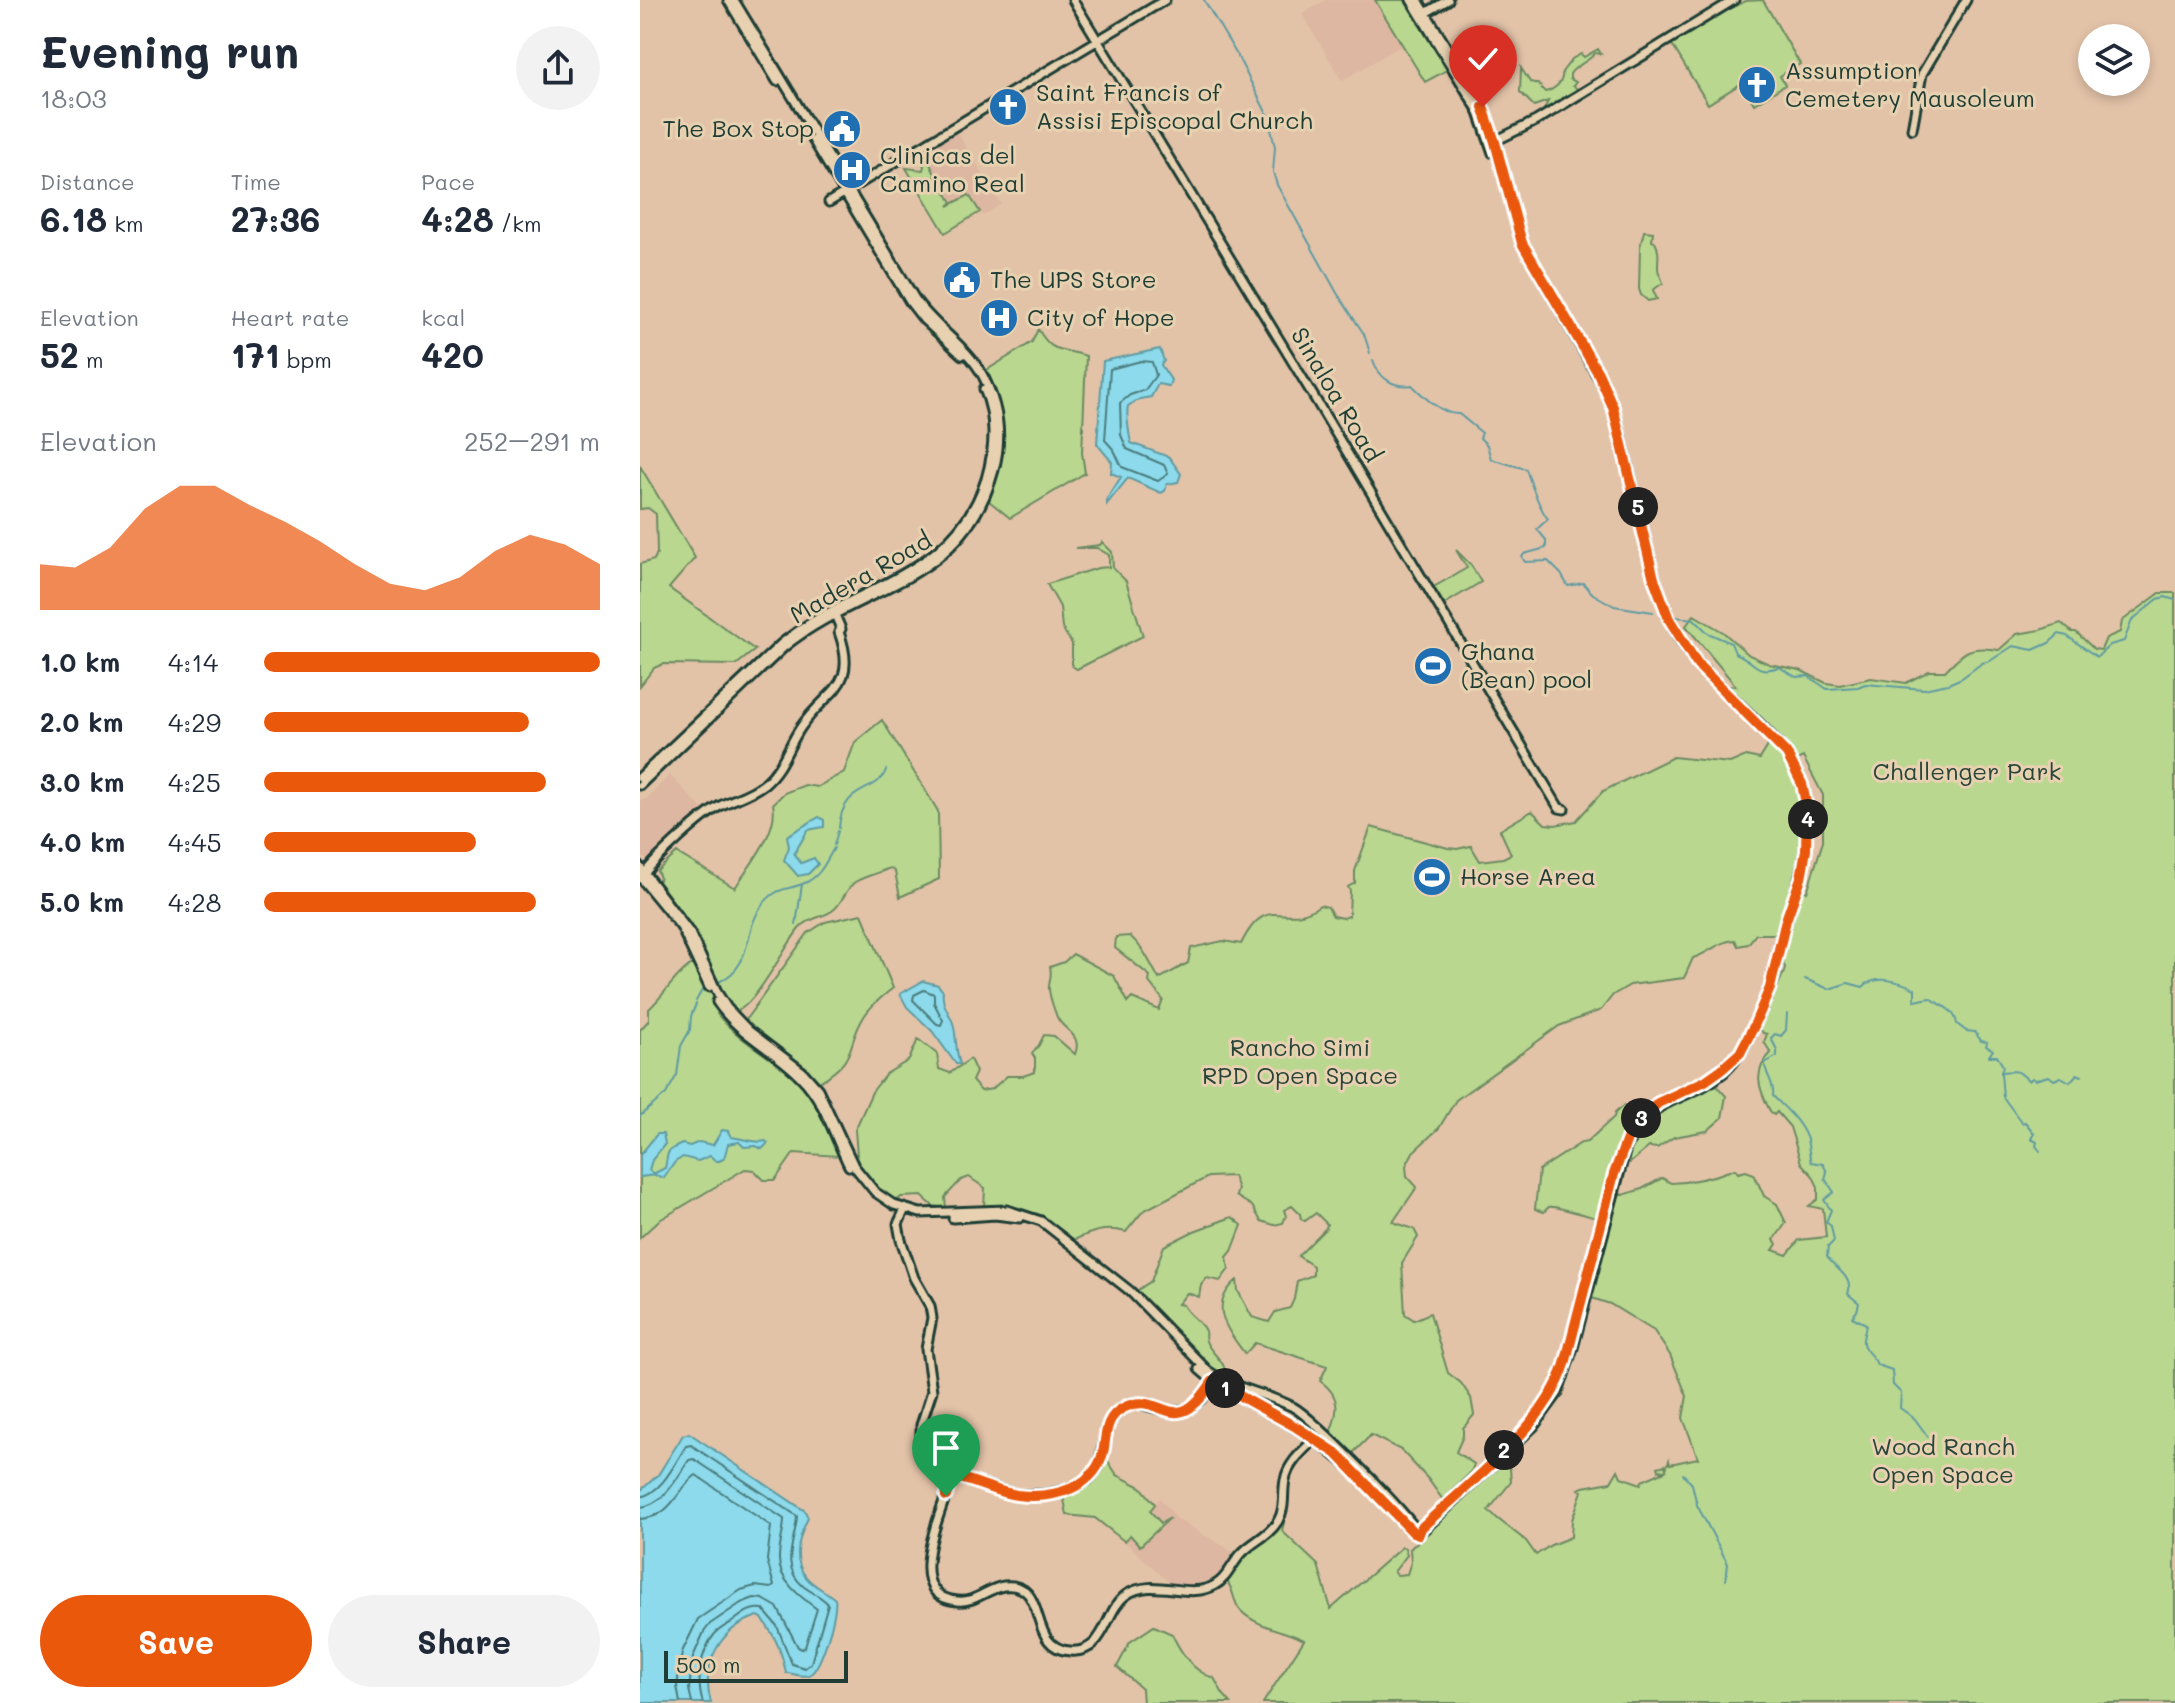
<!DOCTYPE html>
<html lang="en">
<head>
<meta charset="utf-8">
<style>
  :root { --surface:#fff; --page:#f2f2f3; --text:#1f2937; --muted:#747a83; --accent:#ea580c }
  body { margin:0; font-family:Mali,sans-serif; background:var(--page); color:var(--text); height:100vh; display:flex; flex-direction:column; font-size:30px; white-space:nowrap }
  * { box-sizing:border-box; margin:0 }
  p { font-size:26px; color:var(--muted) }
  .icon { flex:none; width:44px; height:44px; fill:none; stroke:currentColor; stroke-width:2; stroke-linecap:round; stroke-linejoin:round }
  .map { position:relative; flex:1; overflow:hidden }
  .panel { display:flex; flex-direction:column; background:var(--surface); width:640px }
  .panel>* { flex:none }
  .controls { position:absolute; left:1438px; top:24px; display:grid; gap:16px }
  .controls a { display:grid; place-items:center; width:72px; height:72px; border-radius:50%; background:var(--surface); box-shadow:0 4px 12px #0003; font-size:40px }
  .scale { position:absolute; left:24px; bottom:20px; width:184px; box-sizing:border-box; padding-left:8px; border:4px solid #1f3d34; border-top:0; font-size:22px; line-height:28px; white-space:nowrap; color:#1f3d34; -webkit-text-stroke:6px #e7d1b0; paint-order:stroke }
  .pin { position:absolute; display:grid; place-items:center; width:68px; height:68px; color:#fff; margin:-82px -34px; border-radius:50% 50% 50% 0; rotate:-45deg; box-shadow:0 0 8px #0007 }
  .pin .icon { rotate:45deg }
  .km { position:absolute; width:40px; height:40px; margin:-20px; border-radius:50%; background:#222; color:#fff; font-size:22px; line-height:40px; text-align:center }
  .round { display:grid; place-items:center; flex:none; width:84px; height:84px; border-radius:42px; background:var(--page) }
  .summary { display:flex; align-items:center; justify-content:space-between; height:136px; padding:0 40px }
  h1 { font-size:44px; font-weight:800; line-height:60px }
  .stats { display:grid; grid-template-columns:repeat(3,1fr); gap:12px; height:136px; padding:8px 40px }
  .stats div { display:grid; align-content:center }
  .stats b { font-size:34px; font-weight:800 }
  .stats small { font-size:22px; font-weight:400 }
  .stats p { font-size:22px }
  .chart { height:224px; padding:16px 40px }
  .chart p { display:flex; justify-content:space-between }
  .chart svg { width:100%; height:144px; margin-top:8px; fill:var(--accent); opacity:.7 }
  .cta { display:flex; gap:16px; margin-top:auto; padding:16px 40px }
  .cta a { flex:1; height:92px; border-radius:48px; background:var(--accent); color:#fff; font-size:32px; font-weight:800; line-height:92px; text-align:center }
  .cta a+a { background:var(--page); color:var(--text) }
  ul { padding:0 40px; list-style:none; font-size:26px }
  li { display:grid; grid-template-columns:128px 96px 1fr; align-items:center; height:60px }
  li i { height:20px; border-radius:10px; background:var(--accent) }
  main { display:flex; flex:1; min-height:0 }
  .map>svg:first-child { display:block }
</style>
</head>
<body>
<main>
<section class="panel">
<div class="summary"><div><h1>Evening run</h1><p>18:03</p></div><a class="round"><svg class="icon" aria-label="share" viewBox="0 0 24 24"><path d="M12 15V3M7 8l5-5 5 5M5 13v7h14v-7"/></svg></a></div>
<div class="stats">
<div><p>Distance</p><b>6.18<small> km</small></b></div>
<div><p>Time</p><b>27:36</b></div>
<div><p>Pace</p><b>4:28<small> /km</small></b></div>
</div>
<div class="stats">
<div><p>Elevation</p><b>52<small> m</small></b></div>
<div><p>Heart rate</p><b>171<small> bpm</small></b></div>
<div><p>kcal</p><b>420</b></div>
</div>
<div class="chart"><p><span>Elevation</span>252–291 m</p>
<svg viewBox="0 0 160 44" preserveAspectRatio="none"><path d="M0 44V30L10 31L20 25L30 13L40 6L50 6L60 12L70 17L80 23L90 30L100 36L110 38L120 34L130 26L140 21L150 24L160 30V44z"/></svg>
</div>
<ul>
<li><b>1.0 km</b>4:14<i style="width:100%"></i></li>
<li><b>2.0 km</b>4:29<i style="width:79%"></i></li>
<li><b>3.0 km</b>4:25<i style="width:84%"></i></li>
<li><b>4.0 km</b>4:45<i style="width:63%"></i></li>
<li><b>5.0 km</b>4:28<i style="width:81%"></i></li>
</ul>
<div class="cta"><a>Save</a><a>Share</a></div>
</section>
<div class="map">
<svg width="1535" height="1703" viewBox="0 0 1535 1703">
  <rect width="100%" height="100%" fill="#e3c3a8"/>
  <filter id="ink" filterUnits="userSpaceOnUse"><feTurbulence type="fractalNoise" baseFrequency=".0125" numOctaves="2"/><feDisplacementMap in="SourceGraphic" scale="16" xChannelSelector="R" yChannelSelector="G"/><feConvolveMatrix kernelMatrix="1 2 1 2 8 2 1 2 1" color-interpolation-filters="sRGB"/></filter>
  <g filter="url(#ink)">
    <path fill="#ddb7a1" d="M686 0H735L762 45 702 81 662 14Z
      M316 130 361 204 343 216 340 212 305 233 266 168 283 170 284 166 277 154Z
      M30 775 63 810 14 859 7 860 0 856V800L6 799Z
      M520 1498 537 1519 595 1553 582 1575 559 1586 532 1585 484 1541Z"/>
    <path fill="#b9d78f" stroke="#6c8a62" stroke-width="2" d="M735 0H768L776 14 775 19 781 21 809 69 785 82Z
      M1123 0 1160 64 1140 76 1145 85 1114 104 1102 83 1068 104 1031 43 1097 5 1106 1Z
      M958 49 961 54 955 53C948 63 936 64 930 74V79L936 82 933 86 938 89 904 110 908 101 894 106 880 92 881 68 890 82 898 84 905 92C914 90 924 82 922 72L932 59 941 54 944 57Z
      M290 149 297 157 289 162 295 174 294 177 302 186 313 180 314 182 304 189 312 202 308 206 329 195 340 212 305 233 266 168 283 170 284 166 278 156Z
      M1004 231 1013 232 1012 241 1015 242C1020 252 1018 257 1018 266 1017 273 1022 277 1023 283L1013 290 1017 299 1008 301 1001 295 999 289 1000 247Z
      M398 329C413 355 420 347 446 356L442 453 445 473 370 518 349 501C368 451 369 419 347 370L392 342Z
      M0 466 55 558 29 588 115 650 96 665 23 664 14 668 0 686V564L14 560 17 553 16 514 8 508 0 509Z
      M462 542 472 552 473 568 486 581 503 636 437 669 432 666V644L422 628 420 607 407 584 458 568 469 567V555L457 548H435L460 545Z
      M816 550 831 565 841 582 801 606 792 588 827 568Z
      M1520 593H1535V1703H623L664 1640C645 1630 617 1628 600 1610 593 1602 594 1589 586 1580L595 1563 644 1514H646L642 1531 678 1565 691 1609 762 1547 765 1548 767 1555 754 1572 757 1575 767 1574 771 1562 770 1549 865 1460 870 1469 871 1482 848 1511 886 1541 896 1555 911 1545 931 1537 932 1520 942 1491 939 1489 943 1487 971 1482 978 1470 981 1477 1001 1484 1002 1481 1025 1471 1019 1470 1018 1467 1025 1465 1026 1469 1029 1460 1030 1464 1058 1458 1043 1418 1047 1396 1030 1355 1014 1331 970 1304 949 1297 977 1192 983 1195 1002 1189 1022 1178 1031 1183C1054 1182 1074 1177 1095 1169L1098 1173 1106 1171 1114 1174 1124 1196 1137 1204 1146 1223 1134 1240 1137 1244 1133 1250 1147 1255 1159 1240 1186 1237 1183 1209 1169 1206 1178 1199V1187L1173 1176 1161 1163 1150 1127 1137 1112 1134 1115 1130 1111C1119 1089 1112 1072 1131 1053L1124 1042 1127 1034 1123 1033 1119 1027 1144 972 1145 967 1142 962 1150 922 1162 889 1167 892 1183 841V795L1163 757 1157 760 1083 686H1096L1046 626 1054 615 1083 632 1109 655 1129 664 1160 670 1186 683 1200 685 1231 678 1266 683 1289 671H1305C1325 650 1331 645 1359 650L1377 634 1400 630 1421 623 1432 632H1436L1454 649 1461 650 1466 638 1480 632 1482 621Z
      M242 720 298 811 299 879 260 897 255 872 250 868C239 873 225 876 215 882 205 889 202 905 192 911 181 918 168 918 159 929 143 949 116 1005 95 1012L88 1005 77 1014C100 1043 134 1057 160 1083 179 1103 187 1132 198 1156L154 1153 135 1180H124L114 1170 105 1169 18 1221 0 1238V1030L9 1020V1009C29 990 38 968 65 957L50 925 16 884 20 878 17 871 37 853 95 888C109 865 139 832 133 804L144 793 165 785 177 787 204 772 215 742Z
      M1131 741C1189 802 1159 866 1138 934H1116L1108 944 1098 946 1095 940C1079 941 1068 954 1053 958L1044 978 990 985 973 995 961 1010 919 1026 816 1100 799 1128 773 1152 766 1166 767 1176 777 1187 753 1222 774 1229 778 1237 762 1263 765 1314 774 1320 790 1313 808 1373 821 1383 831 1398 834 1415 823 1428V1436L816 1452 834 1464 831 1472 803 1500 788 1479 761 1450 731 1435 711 1455 690 1433C698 1413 702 1396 680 1381L687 1366 615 1343 605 1354C587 1329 567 1306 597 1280L598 1291 612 1317 629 1322 635 1312 650 1308 654 1299 657 1281 673 1275V1266L658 1256 686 1228 687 1224 676 1213 665 1221 661 1219 660 1214 652 1206 644 1210 646 1216 643 1223 634 1225 621 1221 612 1206 596 1196 598 1189 593 1176 568 1177 503 1211 486 1232C465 1227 453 1231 434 1240 406 1217 381 1205 344 1207L345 1188 329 1177 321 1180 305 1197 306 1208 293 1206 282 1196 261 1197 256 1202 231 1183 212 1152 217 1155 215 1130 232 1092 246 1074 269 1060 278 1039 297 1054 299 1069 310 1073 330 1059 336 1072 332 1081 341 1091 352 1089 367 1076H383L395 1072V1058L392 1054 399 1045 404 1035 414 1036 435 1054C443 1034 423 1031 417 1017 414 1009 408 994 409 986 410 978 412 975 410 967L424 962 433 954 474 976 488 1002 492 998 519 1010 523 1000 509 982 510 976 475 948 476 937 490 936C504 948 510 963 519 979L548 963 551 948 583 941 601 944C628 889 644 932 680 905L688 907 693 916 703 918 709 916 710 891 708 887 715 883V871L731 827 808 848 817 849 831 846 840 861 863 858 871 854 860 830 892 811 905 824 915 825 936 821 963 791 1033 757 1090 763 1106 756 1120 759Z
      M222 914 253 988C243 996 232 1004 225 1015 204 1048 220 1058 179 1082L164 1067 104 1022 168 933 185 922Z
      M1074 1083 1086 1096 1082 1118 1067 1131 1034 1137 1017 1148 1009 1147 990 1163 986 1159C1008 1109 1028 1106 1074 1083Z
      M984 1105 998 1116 975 1154 960 1219C952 1217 913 1205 909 1207 907 1208 906 1210 904 1212L895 1209 899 1170 941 1143 947 1142 974 1117 975 1113Z
      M592 1217 602 1225 592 1251 587 1257 589 1269 580 1281 567 1278 561 1285 559 1297 547 1293 538 1304 543 1305C548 1315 558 1319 564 1329 567 1334 564 1335 566 1341 571 1355 589 1362 585 1379L569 1369 495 1292 511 1281 524 1246 554 1231Z
      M464 1460 468 1461 477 1475 501 1487 515 1504 510 1511 521 1523 530 1518 500 1546 490 1535 484 1541 455 1518 427 1515 423 1494C444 1490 457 1480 464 1460Z
      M514 1626 532 1634C541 1653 553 1672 574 1678L583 1694 591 1703H503L502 1689 477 1667 490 1642Z"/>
    <path fill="#8cdaeb" stroke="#609ba2" stroke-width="2" d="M520 349 524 361 521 365 531 380 529 386 518 384 511 397 500 399 488 406C486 414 489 434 491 443L529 457 541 474 538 482 527 484 525 491 521 493 488 478 467 504V499L481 477 471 473 472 462 457 444 463 361Z
      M179 817 184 820V827L168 830 154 854 161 863 174 858 178 864 168 874 158 876 144 860 149 847 147 836Z
      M283 981 298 985 303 991C301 1004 309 1012 313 1023 317 1037 315 1050 320 1064H316L292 1031 267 1007 260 994Z
      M82 1130 88 1131 91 1137C100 1138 119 1144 125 1141L128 1143 122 1149 116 1146 104 1147 99 1142 88 1144C85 1152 86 1162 76 1161L70 1156 58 1161 43 1157 35 1162 24 1178 15 1175 0 1177V1155L17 1134H23L25 1144 12 1160 9 1170 13 1174 25 1168C29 1151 24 1152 42 1144L50 1146 59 1142 73 1145Z
      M49 1433 165 1511 168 1518C159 1536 152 1560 166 1577 174 1587 185 1590 195 1599 198 1611 181 1670 169 1675 162 1678 153 1673 146 1673 143 1658 137 1640 129 1629 127 1625 124 1622 122 1618L118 1616C80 1628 60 1664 71 1703H0V1491L18 1475 43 1435Z"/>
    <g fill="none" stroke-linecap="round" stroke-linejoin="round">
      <path stroke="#4b7c7d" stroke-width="2" d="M501 361 512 362 516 375 505 390 490 395 480 403 481 435 487 449 524 465 528 474 518 481 482 467 474 450 465 440 470 369Z
        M284 990 294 994V1003L303 1020 301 1025 297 1024 273 1000 274 995Z
        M0 1497C22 1493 35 1463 46 1446L51 1445 157 1516C156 1540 139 1565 163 1586 172 1593 181 1596 188 1604L171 1663 165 1668 152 1664 137 1626 123 1609C111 1607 104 1613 95 1620 88 1625 79 1628 74 1635 60 1652 56 1682 63 1703
        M0 1507C24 1505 37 1478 49 1460L54 1459 144 1519C144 1531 139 1545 139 1558 138 1581 162 1598 177 1609L165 1647 162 1649 158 1647 137 1607 123 1599 114 1598 101 1603 70 1624 64 1632 53 1657 49 1689 52 1703
        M0 1519C33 1517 36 1490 56 1475L131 1526 127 1560 134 1586 131 1588 115 1586 101 1590 58 1619 42 1652 37 1686 40 1703"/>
      <path stroke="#609ba2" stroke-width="2" d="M564 0 597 55 628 116 635 147 633 172 637 185 697 293 724 334 730 353
        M733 360C739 378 753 388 772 385 783 396 802 415 819 414L842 433 840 438 847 445 851 459 886 469C891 484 899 508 908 519L897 529 906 540V548L884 554 882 557 885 562 908 561 921 574 928 586 943 583 953 594 974 606 1013 612
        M1036 617 1054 619 1068 633 1091 643 1095 653C1118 662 1114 675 1139 667L1156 677 1168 676 1187 689 1218 687 1225 684 1284 689 1308 684 1322 678 1342 663 1350 661 1373 646 1393 650 1409 643 1419 634 1427 636 1457 657 1470 645 1484 641 1492 620 1518 599 1525 597 1535 600
        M199 828C202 783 237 795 246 770
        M194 845 198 831
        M156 925 162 884
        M1165 979 1189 989 1208 983 1223 987C1235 974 1260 981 1275 989V1001L1290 998C1302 1006 1315 1009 1317 1024L1326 1031 1335 1032 1341 1041 1347 1042 1346 1046 1353 1050 1349 1056H1357L1363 1066 1361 1072C1380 1071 1376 1069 1389 1081L1392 1078 1395 1080 1409 1076 1414 1080 1421 1077 1430 1082 1437 1074 1442 1076
        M79 982C115 964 102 931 123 904 138 885 149 891 167 882 182 874 186 861 194 848
        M56 1001 62 990
        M1147 1014 1146 1030 1141 1036 1135 1034 1131 1038 1137 1050V1056L1125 1063C1125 1075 1135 1083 1133 1096 1145 1108 1160 1121 1166 1137 1169 1143 1168 1152 1171 1162L1183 1164 1187 1172 1185 1179 1194 1192 1184 1200 1191 1210 1186 1222 1191 1226 1194 1241 1188 1247 1187 1257C1197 1270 1214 1278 1208 1294L1219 1303 1217 1311 1212 1317 1226 1324C1226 1329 1222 1338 1223 1343 1224 1352 1235 1356 1237 1365L1252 1370 1253 1385 1261 1393 1260 1408 1275 1419 1288 1437
        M1361 1073 1363 1097 1382 1123 1385 1122 1394 1133 1391 1139 1397 1142 1396 1146 1400 1151
        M0 1116 26 1094 37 1075 41 1046 50 1030 51 1016 56 1004
        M1043 1474 1052 1484 1057 1505 1088 1564 1086 1580"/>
      <defs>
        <path id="secondary" d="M88 0 137 81
          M433 0 677 402 913 798 919 808 924 809
          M771 0 838 110 853 153
          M778 0 843 107 855 142 882 243 969 396 977 421C986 456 994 492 1002 527 1011 565 1018 602 1038 636 1065 682 1112 709 1144 751 1188 808 1160 876 1142 936 1138 947 1138 960 1135 971 1129 993 1120 1014 1111 1033 1104 1048 1096 1062 1083 1073 1045 1104 1011 1093 986 1148L933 1348 918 1393 894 1426 779 1534
          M782 15 808 0
          M1272 129 1282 74 1326 0
          M173 140 270 302 284 320 322 355
          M853 142 896 121 1094 0
          M189 202 525 0
          M0 777 141 644C213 584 314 579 346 479 355 448 357 418 344 389
          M0 785 144 647C223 583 323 585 354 470 363 437 359 406 343 376 327 346 294 327 275 299L94 0
          M0 867 50 933 78 994 87 1008 108 1030 163 1072 178 1089 214 1166 235 1192 254 1205 280 1213 367 1210 401 1221 490 1291 568 1371C594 1389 626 1393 653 1407 673 1418 769 1515 779 1534
          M0 877 41 927 69 987
          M2 877C12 861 63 815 80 806 95 798 110 795 124 784 143 768 148 746 161 727 187 689 219 688 199 632L201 629 193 610
          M77 1002C99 1035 134 1049 161 1077 185 1101 194 1136 209 1166
          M265 1209 258 1224 261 1240 274 1278 290 1306 292 1318 286 1349 292 1391 281 1425V1437L288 1460 302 1473 377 1495 406 1494 433 1488 449 1479 458 1468 468 1424 480 1409 497 1403 530 1412 549 1409 562 1399 575 1378
          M313 1218 355 1215 380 1218
          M559 1369 573 1381 675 1439 715 1472
          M312 1476C305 1506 258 1597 318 1601 335 1603 348 1588 364 1586 411 1581 385 1648 430 1651 466 1654 464 1611 486 1595 514 1576 548 1601 575 1585 588 1578 592 1563 602 1553 613 1541 629 1536 638 1521 646 1507 642 1495 645 1480 648 1462 665 1449 677 1437
          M757 1515 773 1532 779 1534"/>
      </defs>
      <use href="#secondary" stroke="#1f3d34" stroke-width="13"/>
      <use href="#secondary" stroke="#e7d1b0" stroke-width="7"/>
    </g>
  </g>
  <g fill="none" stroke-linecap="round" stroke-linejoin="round" filter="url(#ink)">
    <defs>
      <path id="route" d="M306 1496 312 1476C334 1480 355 1492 377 1495 413 1499 457 1489 464 1448 466 1431 467 1415 485 1407 522 1389 533 1444 573 1381L656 1427 696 1453 773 1532 779 1534 781 1528C829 1483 906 1426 925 1364L974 1174 990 1131 1018 1103 1065 1081 1082 1069 1100 1053 1114 1026 1130 988 1146 920 1161 878 1166 850 1167 808 1162 784 1147 754 1057 664 1029 619 1014 579 973 407 958 373 882 243 855 142 843 107"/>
    </defs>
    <use href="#route" stroke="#fff" stroke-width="16"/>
    <use href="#route" stroke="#ea580c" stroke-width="10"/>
  </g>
  <defs>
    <symbol id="church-disc" viewBox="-11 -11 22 22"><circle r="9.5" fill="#1f6fb2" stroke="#e7d1b0"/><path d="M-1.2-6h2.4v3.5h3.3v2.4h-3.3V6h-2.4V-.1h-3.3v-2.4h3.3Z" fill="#fff"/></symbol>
    <symbol id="civic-disc" viewBox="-11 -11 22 22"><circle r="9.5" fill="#1f6fb2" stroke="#e7d1b0"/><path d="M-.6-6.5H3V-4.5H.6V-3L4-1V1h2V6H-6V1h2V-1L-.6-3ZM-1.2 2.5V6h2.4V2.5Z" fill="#fff"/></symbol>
    <symbol id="hospital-disc" viewBox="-11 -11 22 22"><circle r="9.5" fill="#1f6fb2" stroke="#e7d1b0"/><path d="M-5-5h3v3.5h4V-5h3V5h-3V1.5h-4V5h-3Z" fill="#fff"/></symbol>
    <symbol id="stadium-disc" viewBox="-11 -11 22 22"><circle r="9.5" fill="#1f6fb2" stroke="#e7d1b0"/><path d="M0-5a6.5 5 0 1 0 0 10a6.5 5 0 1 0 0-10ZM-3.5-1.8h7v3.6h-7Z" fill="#fff"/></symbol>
  </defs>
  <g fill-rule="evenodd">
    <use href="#church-disc" x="1095" y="63" width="44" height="44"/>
    <use href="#church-disc" x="346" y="85" width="44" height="44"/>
    <use href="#civic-disc" x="180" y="107" width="44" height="44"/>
    <use href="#hospital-disc" x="190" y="148" width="44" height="44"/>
    <use href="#civic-disc" x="300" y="258" width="44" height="44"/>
    <use href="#hospital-disc" x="337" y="296" width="44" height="44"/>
    <use href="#stadium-disc" x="771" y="644" width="44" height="44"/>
    <use href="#stadium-disc" x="770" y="855" width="44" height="44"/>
  </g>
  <g text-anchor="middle" stroke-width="6" stroke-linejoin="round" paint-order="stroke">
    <g font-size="24" fill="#1f3d34" stroke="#e7d1b0" text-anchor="start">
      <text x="1145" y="79">Assumption<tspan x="1145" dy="28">Cemetery Mausoleum</tspan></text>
      <text x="396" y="101">Saint Francis of<tspan x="396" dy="28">Assisi Episcopal Church</tspan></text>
      <text x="174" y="137" text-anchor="end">The Box Stop</text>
      <text x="240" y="164">Clinicas del<tspan x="240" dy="28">Camino Real</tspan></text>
      <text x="350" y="288">The UPS Store</text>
      <text x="387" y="326">City of Hope</text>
      <text x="821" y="660">Ghana<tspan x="821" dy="28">(Bean) pool</tspan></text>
      <text x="820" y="885">Horse Area</text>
    </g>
    <g font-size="24" fill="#1f3d34" stroke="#e7d1b0">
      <text transform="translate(696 395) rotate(59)" y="8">Sinaloa Road</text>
      <text transform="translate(221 578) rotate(-30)" y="8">Madera Road</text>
    </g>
    <g font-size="24" fill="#274539" stroke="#e7d1b0">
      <text x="1327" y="780">Challenger Park</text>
      <text x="660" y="1056">Rancho Simi<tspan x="660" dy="28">RPD Open Space</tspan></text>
      <text x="1303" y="1455">Wood Ranch<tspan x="1303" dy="28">Open Space</tspan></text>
    </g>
  </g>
</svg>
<div class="controls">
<a><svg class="icon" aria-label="layers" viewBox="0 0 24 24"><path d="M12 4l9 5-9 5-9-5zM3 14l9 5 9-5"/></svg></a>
</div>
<div class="scale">500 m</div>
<div class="pin" style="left:306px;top:1496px;background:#1e9e55"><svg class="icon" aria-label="arrive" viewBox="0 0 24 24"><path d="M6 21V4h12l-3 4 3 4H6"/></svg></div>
<div class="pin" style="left:843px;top:107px;background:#d93025"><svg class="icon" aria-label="check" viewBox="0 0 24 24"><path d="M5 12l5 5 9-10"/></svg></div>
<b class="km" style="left:585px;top:1388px">1</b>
<b class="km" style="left:864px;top:1450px">2</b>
<b class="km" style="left:1001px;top:1118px">3</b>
<b class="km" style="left:1168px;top:819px">4</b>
<b class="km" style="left:998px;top:507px">5</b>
</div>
</main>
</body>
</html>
